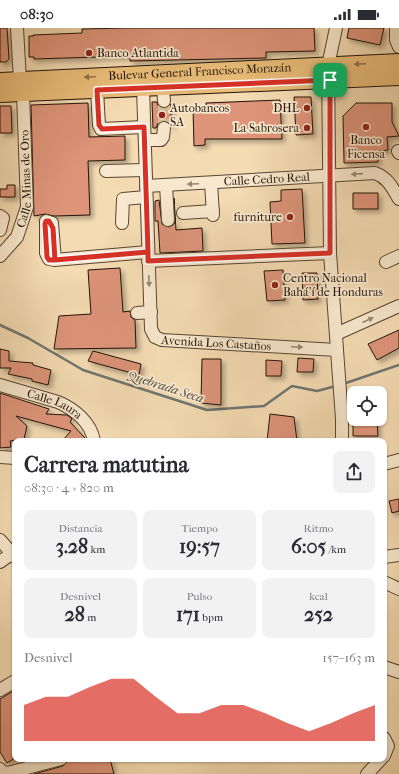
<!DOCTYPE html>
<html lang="es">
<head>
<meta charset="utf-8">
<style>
  :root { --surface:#fff; --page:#f2f2f3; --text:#2b2b33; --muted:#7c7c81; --accent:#d93025 }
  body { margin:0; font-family:"IM FELL French Canon",serif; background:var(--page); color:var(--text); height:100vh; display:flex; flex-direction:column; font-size:15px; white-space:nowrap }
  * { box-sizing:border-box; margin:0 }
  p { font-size:13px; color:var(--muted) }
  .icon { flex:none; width:22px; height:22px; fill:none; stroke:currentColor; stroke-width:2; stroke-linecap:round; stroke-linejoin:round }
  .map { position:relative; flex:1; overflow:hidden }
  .panel { position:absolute; left:12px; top:410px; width:375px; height:324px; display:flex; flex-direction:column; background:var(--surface); border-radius:8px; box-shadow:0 1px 3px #0004 }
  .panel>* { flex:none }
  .tools { position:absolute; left:347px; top:358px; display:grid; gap:8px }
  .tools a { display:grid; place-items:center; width:40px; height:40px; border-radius:8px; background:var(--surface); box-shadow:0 1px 3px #0004; font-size:20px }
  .pin { position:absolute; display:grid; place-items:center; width:34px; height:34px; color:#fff; margin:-17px; border-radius:8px; box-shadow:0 2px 6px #0006 }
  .round { display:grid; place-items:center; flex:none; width:42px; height:42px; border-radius:8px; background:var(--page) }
  .overview { display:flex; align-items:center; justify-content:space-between; height:68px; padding:0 12px }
  h1 { font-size:22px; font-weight:800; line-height:30px }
  .figures { display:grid; grid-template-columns:repeat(3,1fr); gap:6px; height:68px; padding:4px 12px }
  .figures div { display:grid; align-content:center; border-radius:8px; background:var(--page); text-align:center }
  .figures b { font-size:20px; font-weight:800 }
  .figures small { font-size:11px; font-weight:400 }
  .figures p { font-size:11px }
  .chart { height:112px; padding:8px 12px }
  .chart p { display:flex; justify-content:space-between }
  .chart svg { width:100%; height:72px; margin-top:4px; fill:var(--accent); opacity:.7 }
  .status { display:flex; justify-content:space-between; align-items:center; height:28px; padding:0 20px; background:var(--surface); direction:ltr }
  .status svg { height:11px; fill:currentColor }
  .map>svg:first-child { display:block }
</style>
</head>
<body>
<div class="status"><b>08:30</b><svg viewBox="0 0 49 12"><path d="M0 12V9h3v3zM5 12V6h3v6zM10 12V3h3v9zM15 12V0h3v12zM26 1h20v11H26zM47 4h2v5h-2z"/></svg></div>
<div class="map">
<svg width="399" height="746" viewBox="0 0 399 746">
  <defs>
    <filter id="shadow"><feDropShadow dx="3.5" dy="3.5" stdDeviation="2" flood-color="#0004"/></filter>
  </defs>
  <rect width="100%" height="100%" fill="#f4dbb2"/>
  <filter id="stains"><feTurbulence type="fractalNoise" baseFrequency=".005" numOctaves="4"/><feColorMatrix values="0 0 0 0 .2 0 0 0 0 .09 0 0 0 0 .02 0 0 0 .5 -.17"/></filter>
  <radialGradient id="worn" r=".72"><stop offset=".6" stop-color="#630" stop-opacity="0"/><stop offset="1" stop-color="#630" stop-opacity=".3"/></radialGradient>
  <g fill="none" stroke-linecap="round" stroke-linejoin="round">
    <path stroke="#6e7672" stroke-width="2.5" d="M0 297 28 310 83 342 207 382 264 378 292 358 317 363 336 358
      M343 356 399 337"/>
  </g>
  <path fill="#dd9479" stroke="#21130b" filter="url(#shadow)" d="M0 0H7L9 31 6 34H0Z
    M126 0H314L315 23 266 24V30L130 33V28L34 31V29H29V8H34L33 7 82 5V1Z
    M349 0H384L380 17 347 10Z
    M294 69H311L313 106 296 107Z
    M280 72 282 111H205V117L194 118 193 80H206V75Z
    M152 74H157L158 78 164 80 171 76V99L169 94 164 93 158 95 156 100H153Z
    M88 75 89 109 125 108V132L88 133 90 187 54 188 45 186 34 188 31 77Z
    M356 75H392V94L399 108 387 109 388 122 378 123V134L344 135 343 88Z
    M0 78H11L12 105H0Z
    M7 157H15V169H0V161H7Z
    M302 161 305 215 272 216 270 174 281 173V162Z
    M353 165H378V181H353Z
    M174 170 176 202 202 200 203 223 160 225 158 193H155V173L159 172 162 196 169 199 174 196 175 192Z
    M120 240 123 284 130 283 131 289 135 292 136 320 54 321 59 288 91 286 88 242Z
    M283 242 285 272 267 273 264 243Z
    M302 245H317L318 271 303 272Z
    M399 302V320L377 332 368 316Z
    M0 321 9 323V333L33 335V337L51 342 48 357 32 353V351L8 346 11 340H0Z
    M93 323 141 336 139 347 88 333Z
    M298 330 314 331 313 344H297Z
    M202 331H221V377L201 375Z
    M266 332 282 333 281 348H266Z
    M0 365 49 381 46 386 67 387 72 391 70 394 85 410 78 413H62L71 403 16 388 27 398 24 411 10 413 11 419 0 420Z
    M270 386 294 389 297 413H267Z
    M353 391H377L378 408H353Z
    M399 471V483L392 485 389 473Z
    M15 662V730L7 735 0 724V671Z
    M75 731H110L114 746H34L63 738 68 733Z"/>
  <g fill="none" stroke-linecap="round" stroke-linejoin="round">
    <path stroke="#d4bd99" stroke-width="12" stroke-dasharray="12 6" stroke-linecap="butt" d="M164 73V100"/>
    <defs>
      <g id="minor">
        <path d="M17 0 20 53"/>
        <path d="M336 0 328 38 330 225 342 391V413"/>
        <path d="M396 0V12L399 19"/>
        <path d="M163 59 164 73"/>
        <path id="s1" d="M143 60 151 301 155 309 162 312 337 322"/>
        <path d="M97 62 99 97 101 101 144 99"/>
        <path d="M145 112H161L163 109 164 100"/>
        <path d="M398 123 399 125"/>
        <path d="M106 143 145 142"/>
        <path d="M211 155 213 187"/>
        <path d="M166 157 168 192"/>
        <path id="s2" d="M146 158 375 145C388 150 392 159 399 171"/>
        <path d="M183 185 213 183"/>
        <path d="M0 188 3 190 0 202"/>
        <path d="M122 195 123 171 146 169"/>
        <path id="s3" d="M0 228 17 209 27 179 23 65"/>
        <path d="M55 232 52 195 46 193V225L49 231 54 232 148 224"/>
        <path d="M148 233 330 225"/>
        <path d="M386 234 399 228"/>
        <path d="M137 285 151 284"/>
        <path d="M336 306 399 278"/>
        <path id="s4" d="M0 357 58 374C74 381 91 394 94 413"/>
        <path d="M0 429 15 430"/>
        <path d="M384 436 399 432"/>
        <path d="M0 512 15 529"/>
        <path d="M384 529 399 527"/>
        <path d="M0 534 11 526"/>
        <path d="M384 554 399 561"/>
        <path d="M384 639 399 644"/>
        <path d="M0 662 15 653"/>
        <path d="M384 710 388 718 384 728"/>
        <path d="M0 741 2 744 8 745 61 731"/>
        <path d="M367 746 381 731"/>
      </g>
      <g id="major">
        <path id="s5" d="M0 53 399 34"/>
        <path d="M0 66 399 49"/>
      </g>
    </defs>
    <use href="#minor" stroke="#564535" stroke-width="14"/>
    <use href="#major" stroke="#21130b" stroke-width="18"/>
    <use href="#minor" stroke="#f8e8cd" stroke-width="12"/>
    <use href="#major" stroke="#eabe79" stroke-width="16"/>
  </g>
  <defs><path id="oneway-solid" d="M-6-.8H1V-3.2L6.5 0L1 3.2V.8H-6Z"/></defs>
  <g fill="#907148">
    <use href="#oneway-solid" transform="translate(360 36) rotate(177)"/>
    <use href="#oneway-solid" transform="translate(90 49) rotate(177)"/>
  </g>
  <g fill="#978876">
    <use href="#oneway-solid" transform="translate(357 146) rotate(176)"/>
    <use href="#oneway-solid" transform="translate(193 156) rotate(177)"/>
    <use href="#oneway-solid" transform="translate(149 253) rotate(87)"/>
    <use href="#oneway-solid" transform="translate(368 292) rotate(-24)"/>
    <use href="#oneway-solid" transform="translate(297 319) rotate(3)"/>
  </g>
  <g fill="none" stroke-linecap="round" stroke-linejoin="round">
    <defs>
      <path id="route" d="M330 52 97 62 99 97 102 101 144 99 148 224 54 232H49L47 229 45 196 46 193H49L53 200 55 232 148 224V233L330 225V52"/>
    </defs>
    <use href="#route" stroke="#fff" stroke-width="8"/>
    <use href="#route" stroke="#d93025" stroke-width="5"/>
  </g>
  <g fill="#8f2418" stroke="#f8e8cd" stroke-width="1.5">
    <circle cx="89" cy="25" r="4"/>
    <circle cx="307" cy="80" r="4"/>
    <circle cx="162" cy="87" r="4"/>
    <circle cx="366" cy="99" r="4"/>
    <circle cx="307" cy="100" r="4"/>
    <circle cx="290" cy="189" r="4"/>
    <circle cx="275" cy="257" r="4"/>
  </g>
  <g text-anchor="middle" stroke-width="3.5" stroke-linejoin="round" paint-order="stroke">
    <g font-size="12" fill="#21130b" stroke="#f8e8cd" text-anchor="start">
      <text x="97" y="29">Banco Atlantida</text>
      <text x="170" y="84">Autobancos<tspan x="170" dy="14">SA</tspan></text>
      <text x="299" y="84" text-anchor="end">DHL</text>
      <text x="299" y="104" text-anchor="end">La Sabrosera</text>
      <text x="366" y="116" text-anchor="middle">Banco<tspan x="366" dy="14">Ficensa</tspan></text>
      <text x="282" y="193" text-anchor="end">furniture</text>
      <text x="283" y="254">Centro Nacional<tspan x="283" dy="14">Bahá'í de Honduras</tspan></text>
    </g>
    <g font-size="12" fill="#21130b" stroke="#f8e8cd">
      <text dy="4" stroke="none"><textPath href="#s5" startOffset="200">Bulevar General Francisco Morazán</textPath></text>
      <text dy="4" stroke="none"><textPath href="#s3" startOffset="85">Calle Minas de Oro</textPath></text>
      <text dy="4" stroke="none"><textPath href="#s2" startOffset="121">Calle Cedro Real</textPath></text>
      <text dy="4" stroke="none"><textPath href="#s1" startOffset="312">Avenida Los Castaños</textPath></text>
      <text dy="4" stroke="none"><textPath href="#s4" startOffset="58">Calle Laura</textPath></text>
    </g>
    <g font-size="13" font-style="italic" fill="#4e4d47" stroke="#f8e8cd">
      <text transform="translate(166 358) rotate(18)" y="5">Quebrada Seca</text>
    </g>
  </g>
  <rect width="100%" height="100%" filter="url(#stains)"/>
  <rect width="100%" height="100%" fill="url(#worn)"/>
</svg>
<div class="tools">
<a><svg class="icon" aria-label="locate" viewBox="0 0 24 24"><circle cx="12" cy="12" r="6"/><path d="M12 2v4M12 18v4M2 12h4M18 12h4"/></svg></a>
</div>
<div class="pin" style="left:330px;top:52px;background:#1e9e55"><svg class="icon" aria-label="arrive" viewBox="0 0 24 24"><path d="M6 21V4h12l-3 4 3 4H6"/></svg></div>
<section class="panel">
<div class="overview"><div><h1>Carrera matutina</h1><p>08:30 · 4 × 820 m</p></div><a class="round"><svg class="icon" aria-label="share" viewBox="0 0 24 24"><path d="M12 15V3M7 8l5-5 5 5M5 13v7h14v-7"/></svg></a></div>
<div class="figures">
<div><p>Distancia</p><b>3.28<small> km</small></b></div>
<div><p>Tiempo</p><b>19:57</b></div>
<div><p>Ritmo</p><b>6:05<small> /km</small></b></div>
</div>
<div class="figures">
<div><p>Desnivel</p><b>28<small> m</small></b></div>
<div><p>Pulso</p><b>171<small> bpm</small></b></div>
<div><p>kcal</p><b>252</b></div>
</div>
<div class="chart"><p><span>Desnivel</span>157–163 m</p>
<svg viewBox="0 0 160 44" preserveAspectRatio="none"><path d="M0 44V22L10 17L20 17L30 11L40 6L50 6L60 17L70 27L80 27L90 22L100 22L110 27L120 33L130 38L140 33L150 27L160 22V44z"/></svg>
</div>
</section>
</div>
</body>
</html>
